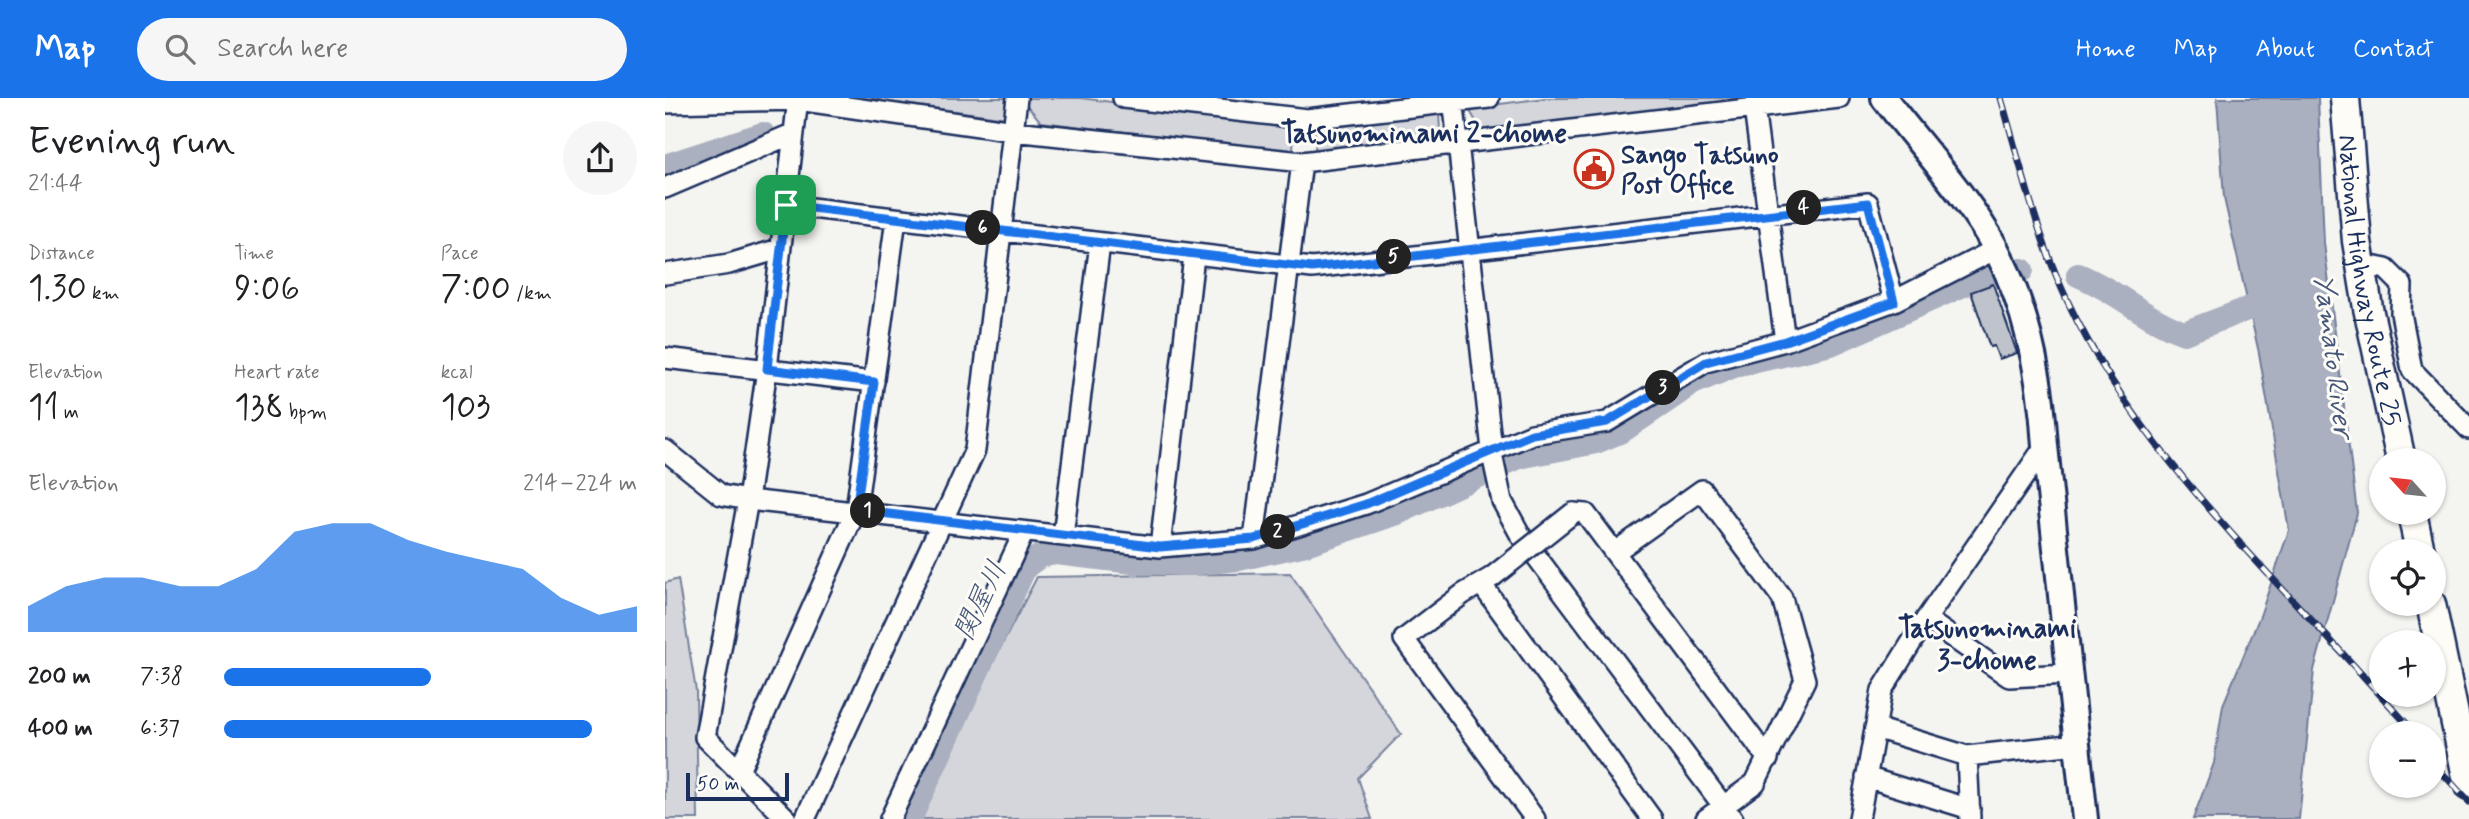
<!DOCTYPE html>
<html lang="en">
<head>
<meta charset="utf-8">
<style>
  :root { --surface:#fff; --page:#f6f6f6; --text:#202124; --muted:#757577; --accent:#1a73e8 }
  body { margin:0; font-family:Mynerve,"Klee One",sans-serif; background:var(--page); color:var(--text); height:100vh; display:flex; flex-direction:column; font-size:26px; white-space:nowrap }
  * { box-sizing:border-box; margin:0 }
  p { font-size:23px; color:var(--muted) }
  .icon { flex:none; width:38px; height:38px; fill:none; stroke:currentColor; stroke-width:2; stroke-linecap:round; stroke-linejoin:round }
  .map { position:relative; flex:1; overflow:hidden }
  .panel { display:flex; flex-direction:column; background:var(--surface); width:665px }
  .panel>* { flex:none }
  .needle { width:46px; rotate:297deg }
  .fabs { position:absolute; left:1704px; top:350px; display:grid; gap:14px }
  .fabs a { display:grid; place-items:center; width:77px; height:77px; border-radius:50%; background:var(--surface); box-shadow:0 2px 5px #0004; font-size:35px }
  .scale { position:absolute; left:21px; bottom:18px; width:103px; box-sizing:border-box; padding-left:7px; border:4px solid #1b2f5e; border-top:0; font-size:19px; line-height:24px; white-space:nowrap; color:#1b2f5e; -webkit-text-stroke:5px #fdfcf7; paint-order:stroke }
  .pin { position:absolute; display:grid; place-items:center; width:60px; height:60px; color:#fff; margin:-30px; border-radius:14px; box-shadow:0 4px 10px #0006 }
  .km { position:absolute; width:35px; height:35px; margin:-18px; border-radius:50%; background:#222; color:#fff; font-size:19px; line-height:35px; text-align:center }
  .round { display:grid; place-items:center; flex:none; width:74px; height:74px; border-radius:37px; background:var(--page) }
  .overview { display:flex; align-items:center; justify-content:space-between; height:119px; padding:0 28px }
  h1 { font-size:38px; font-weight:600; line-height:52px }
  .stats { display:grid; grid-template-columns:repeat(3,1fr); gap:10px; height:119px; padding:7px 28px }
  .stats div { display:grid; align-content:center }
  .stats b { font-size:35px; font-weight:600 }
  .stats small { font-size:19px; font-weight:400 }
  .stats p { font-size:19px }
  .chart { height:196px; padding:14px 28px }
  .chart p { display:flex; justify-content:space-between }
  .chart svg { width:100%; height:126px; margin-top:7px; fill:var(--accent); opacity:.7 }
  ul { padding:0 28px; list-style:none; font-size:23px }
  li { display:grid; grid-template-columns:112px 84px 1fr; align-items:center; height:52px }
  li i { height:18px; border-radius:9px; background:var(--accent) }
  header { display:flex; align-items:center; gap:42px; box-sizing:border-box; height:98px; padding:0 35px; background:var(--accent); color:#fff }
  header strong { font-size:33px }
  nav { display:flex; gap:38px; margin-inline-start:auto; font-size:24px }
  .search { width:490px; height:63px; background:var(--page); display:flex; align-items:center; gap:18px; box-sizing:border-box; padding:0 24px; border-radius:38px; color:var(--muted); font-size:26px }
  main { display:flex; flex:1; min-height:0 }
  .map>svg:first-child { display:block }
</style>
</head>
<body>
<header>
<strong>Map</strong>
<div class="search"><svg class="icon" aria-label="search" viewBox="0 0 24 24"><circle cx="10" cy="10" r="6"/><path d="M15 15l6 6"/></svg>Search here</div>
<nav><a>Home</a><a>Map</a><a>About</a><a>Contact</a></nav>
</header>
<main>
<section class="panel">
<div class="overview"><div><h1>Evening run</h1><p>21:44</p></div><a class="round"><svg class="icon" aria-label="share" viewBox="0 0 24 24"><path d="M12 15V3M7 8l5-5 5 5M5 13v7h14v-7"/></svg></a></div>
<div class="stats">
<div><p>Distance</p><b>1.30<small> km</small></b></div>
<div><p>Time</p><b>9:06</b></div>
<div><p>Pace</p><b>7:00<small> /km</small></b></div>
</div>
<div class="stats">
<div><p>Elevation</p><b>11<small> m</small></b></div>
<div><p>Heart rate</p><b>138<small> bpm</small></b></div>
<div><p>kcal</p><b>103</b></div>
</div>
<div class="chart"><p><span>Elevation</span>214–224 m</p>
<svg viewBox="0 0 160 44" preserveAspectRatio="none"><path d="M0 44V35L10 28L20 25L30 25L40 28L50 28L60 22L70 9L80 6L90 6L100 12L110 16L120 19L130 22L140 32L150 38L160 35V44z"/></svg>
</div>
<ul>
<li><b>200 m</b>7:38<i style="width:50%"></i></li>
<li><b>400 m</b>6:37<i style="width:89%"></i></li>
</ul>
</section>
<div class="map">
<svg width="1804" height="721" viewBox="0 0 1804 721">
  <rect width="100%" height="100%" fill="#f4f4f1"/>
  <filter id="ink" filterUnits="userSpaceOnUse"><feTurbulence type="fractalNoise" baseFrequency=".0143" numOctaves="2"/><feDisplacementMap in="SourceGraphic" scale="14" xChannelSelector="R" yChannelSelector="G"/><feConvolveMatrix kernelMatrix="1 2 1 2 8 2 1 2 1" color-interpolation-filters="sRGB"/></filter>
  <g filter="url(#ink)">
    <path fill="#d4d6db" stroke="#78829c" stroke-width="2" d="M195 0H347L342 20Z
      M363 0H415L629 27 628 54 376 24 360 5Z
      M880 0H1078L1079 1 1074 4 817 34 805 13V10Z
      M774 15 775 33 771 39 650 53 651 28Z
      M625 475 736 636 693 680 707 721H247L372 479Z
      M13 481 31 593 33 721H0V485Z"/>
    <path fill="#aab0bf" stroke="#717c98" stroke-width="2" d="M1552 0H1653L1659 145 1692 415 1649 572 1634 721H1528L1549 665 1558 607 1595 518 1624 432 1594 255 1559 100Z"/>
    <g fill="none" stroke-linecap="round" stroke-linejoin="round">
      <path stroke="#aab0bf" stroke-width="24" d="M0 68 98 36
        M1413 177C1451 192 1480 221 1519 235L1590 208 1616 203
        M245 721 360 469 375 458 391 455 468 464 523 466 574 461 641 446 730 416 854 359 931 344 957 333 1028 285 1069 268 1166 246 1323 176 1357 172"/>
    </g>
    <path fill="#bfc3cc" stroke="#1b2f5e" stroke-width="2" d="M938 57 941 84 920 87 916 60Z
      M1328 186 1352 255 1334 261 1329 248 1325 249 1306 194Z"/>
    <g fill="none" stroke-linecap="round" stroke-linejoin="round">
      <defs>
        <path id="minor" d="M458 0 642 21 824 0
          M788 0 828 361 837 403 856 438 1068 721
          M0 5 133 2 349 33 637 64 1174 0
          M1089 10 1120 243
          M0 90 129 35
          M121 107 647 170 1203 105 1229 203
          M1696 166 1721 171 1737 187 1736 215 1747 272 1804 331
          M0 176 64 166 114 151
          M0 260 209 284
          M0 352 56 397 83 402 495 449 589 441 701 406 867 336 942 324 1041 264 1120 243 1229 203 1331 151
          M908 415 921 416 1103 661
          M398 438 435 145
          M589 441 637 64
          M495 449 529 158
          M950 454 1037 392 1117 500 1140 582 1090 685 1041 721
          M827 479 798 496 739 541 870 721
          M817 487 987 721
          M1261 521 1344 579 1404 576
          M1210 630 1302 658 1412 646
          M1302 658 1305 720
          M74 673 191 412 231 121
          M1201 679 1305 711
          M122 721 40 639 83 402 102 271 133 0
          M140 721 310 352 352 0
          M225 721 359 434
          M1194 721 1217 592 1261 521 1380 348"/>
        <path id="major" d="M1219 0C1253 45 1306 102 1331 151 1363 212 1376 280 1380 348L1420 721"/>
        <g id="highway">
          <path id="s1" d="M1680 0 1692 143 1703 210 1736 362"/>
          <path d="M1747 415 1755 453"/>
          <path d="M1766 506 1804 688"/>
        </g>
      </defs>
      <use href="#minor" stroke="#1b2f5e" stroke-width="24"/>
      <use href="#major" stroke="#1b2f5e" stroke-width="30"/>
      <use href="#highway" stroke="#1b2f5e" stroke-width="33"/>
      <use href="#minor" stroke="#fdfcf7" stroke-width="19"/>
      <use href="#major" stroke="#fdfcf7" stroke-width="24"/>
      <use href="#highway" stroke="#fdfcf7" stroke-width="28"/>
      <defs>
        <path id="rail" d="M1336 0C1356 68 1372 138 1402 202 1457 320 1547 416 1635 510 1674 551 1712 593 1750 635
          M1769 666 1804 704"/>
      </defs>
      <use href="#rail" stroke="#1b2f5e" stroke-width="7"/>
      <use href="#rail" stroke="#fdfcf7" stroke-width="4.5" stroke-dasharray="13" stroke-linecap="butt"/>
      <defs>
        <path id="minor-bridge" d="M827 479 908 415"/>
      </defs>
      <use href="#minor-bridge" stroke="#1b2f5e" stroke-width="24" stroke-linecap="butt"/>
      <use href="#minor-bridge" stroke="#fdfcf7" stroke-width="19"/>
    </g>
  </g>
  <g fill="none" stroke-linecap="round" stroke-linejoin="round" filter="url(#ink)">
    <defs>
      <path id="route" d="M1203 105 1229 204 1120 243 1041 264 942 324 867 336 701 406 589 441 495 449 191 412 209 284 102 271 121 107 647 170Z"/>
    </defs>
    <use href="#route" stroke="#fff" stroke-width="14"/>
    <use href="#route" stroke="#1a73e8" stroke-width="9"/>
  </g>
  <defs>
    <symbol id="civic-ring" viewBox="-11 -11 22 22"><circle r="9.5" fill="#fdfcf7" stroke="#c8321e" stroke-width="1.5"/><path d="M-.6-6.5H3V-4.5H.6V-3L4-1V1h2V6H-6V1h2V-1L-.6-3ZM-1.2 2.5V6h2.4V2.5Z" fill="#c8321e"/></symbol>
  </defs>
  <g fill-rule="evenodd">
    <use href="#civic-ring" x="907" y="49" width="44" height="44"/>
  </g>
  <g text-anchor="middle" stroke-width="6" stroke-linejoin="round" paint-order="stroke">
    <g font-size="26" font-weight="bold" fill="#1b2f5e" stroke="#fdfcf7" text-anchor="start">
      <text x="956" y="65">Sango Tatsuno<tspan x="956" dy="30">Post Office</tspan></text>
    </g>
    <g font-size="26" fill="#1b2f5e" stroke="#fdfcf7">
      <text dy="9" stroke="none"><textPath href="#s1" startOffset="184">National Highway Route 25</textPath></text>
    </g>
    <g font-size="28" font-weight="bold" fill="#1b2f5e" stroke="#fdfcf7">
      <text x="759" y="44">Tatsunominami 2-chome</text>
      <text x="1322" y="539">Tatsunominami<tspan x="1322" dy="32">3-chome</tspan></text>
    </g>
    <g font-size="28" font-style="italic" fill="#46567b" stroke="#fdfcf7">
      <text transform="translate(1670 258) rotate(83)" y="10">Yamato River</text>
      <text transform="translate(314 502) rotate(-64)" y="10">関屋川</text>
    </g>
  </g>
</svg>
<div class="fabs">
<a><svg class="needle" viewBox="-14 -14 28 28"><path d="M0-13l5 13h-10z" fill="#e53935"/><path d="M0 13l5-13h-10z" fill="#757577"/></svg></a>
<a><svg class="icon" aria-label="locate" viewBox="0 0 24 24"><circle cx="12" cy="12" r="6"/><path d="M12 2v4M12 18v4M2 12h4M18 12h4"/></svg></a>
<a>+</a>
<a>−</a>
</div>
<div class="scale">50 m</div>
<div class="pin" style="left:121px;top:107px;background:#1e9e55"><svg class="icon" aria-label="arrive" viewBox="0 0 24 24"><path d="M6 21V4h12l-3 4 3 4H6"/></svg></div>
<b class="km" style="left:203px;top:413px">1</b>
<b class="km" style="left:613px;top:434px">2</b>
<b class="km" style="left:998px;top:290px">3</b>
<b class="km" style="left:1139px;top:110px">4</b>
<b class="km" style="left:729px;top:159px">5</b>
<b class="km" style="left:318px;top:130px">6</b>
</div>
</main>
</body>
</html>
